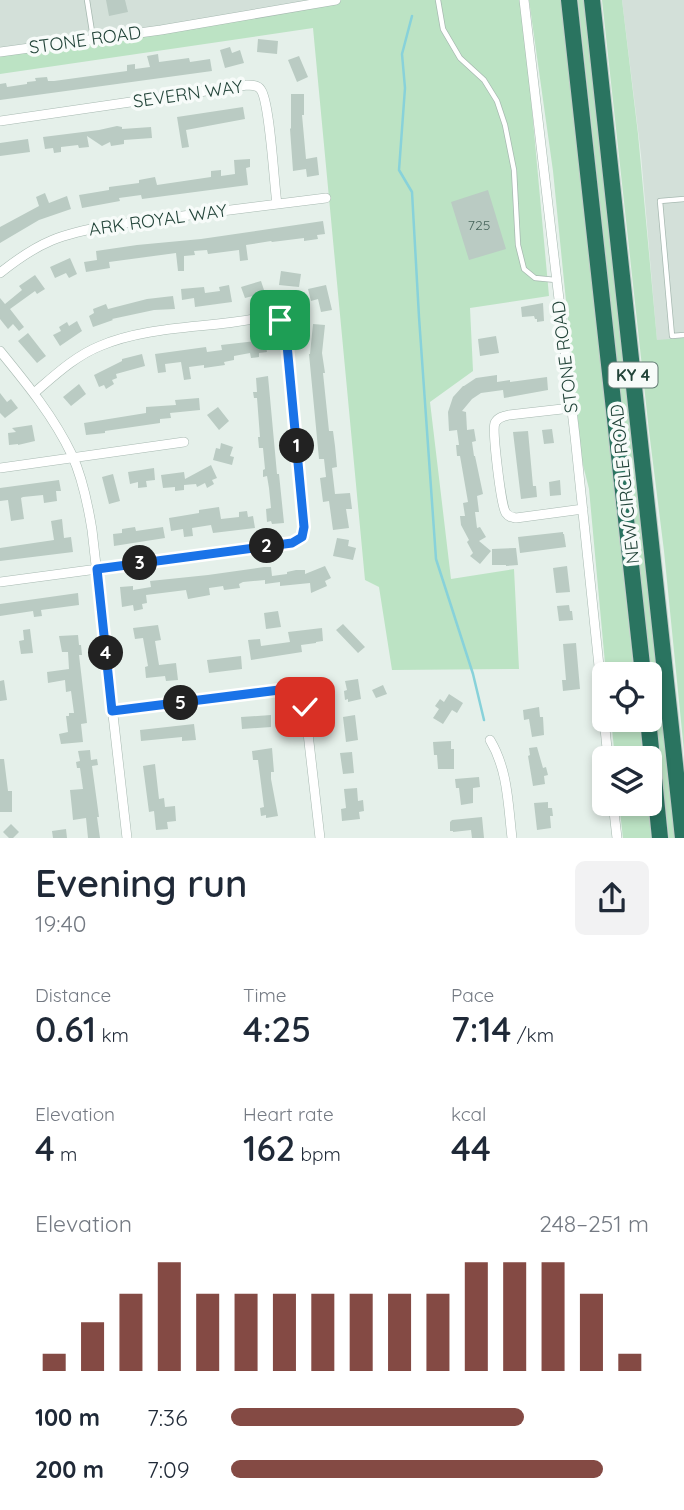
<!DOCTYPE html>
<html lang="en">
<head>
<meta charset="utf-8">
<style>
  :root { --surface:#fff; --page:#f2f2f3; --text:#1f2937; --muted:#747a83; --accent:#844a44 }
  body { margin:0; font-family:Quicksand,sans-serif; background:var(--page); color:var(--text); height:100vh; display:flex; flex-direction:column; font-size:26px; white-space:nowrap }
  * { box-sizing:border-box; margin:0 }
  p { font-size:23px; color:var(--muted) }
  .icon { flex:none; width:38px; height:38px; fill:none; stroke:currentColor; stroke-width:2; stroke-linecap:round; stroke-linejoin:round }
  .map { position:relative; height:838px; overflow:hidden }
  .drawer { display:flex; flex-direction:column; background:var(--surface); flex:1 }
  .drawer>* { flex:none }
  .fabs { position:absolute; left:592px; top:662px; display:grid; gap:14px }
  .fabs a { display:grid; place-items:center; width:70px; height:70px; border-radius:10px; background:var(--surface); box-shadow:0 4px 10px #0003; font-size:35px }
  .pin { position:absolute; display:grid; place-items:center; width:60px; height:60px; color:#fff; margin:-30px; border-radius:14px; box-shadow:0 4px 10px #0006 }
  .km { position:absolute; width:35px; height:35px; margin:-18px; border-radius:50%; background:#222; color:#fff; font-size:19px; line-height:35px; text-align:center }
  .round { display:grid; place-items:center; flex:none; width:74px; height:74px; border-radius:10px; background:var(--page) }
  .headline { display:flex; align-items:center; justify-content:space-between; height:119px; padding:0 35px }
  h1 { font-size:38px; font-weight:600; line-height:52px }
  .stats { display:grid; grid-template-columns:repeat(3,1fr); gap:10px; height:119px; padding:7px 35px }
  .stats div { display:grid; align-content:center }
  .stats b { font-size:35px; font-weight:600 }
  .stats small { font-size:19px; font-weight:400 }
  .stats p { font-size:19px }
  .chart { height:196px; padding:14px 35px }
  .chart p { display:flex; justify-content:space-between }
  .chart svg { width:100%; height:126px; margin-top:7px; stroke:var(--accent); stroke-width:6 }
  ul { padding:0 35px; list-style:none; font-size:23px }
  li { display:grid; grid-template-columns:112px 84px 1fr; align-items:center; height:52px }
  li i { height:18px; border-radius:9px; background:var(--accent) }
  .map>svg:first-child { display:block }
</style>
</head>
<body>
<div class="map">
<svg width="684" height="838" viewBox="0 0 684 838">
  <rect width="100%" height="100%" fill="#e5f0ea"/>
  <path fill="#d3e0d9" d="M0 0H341L0 52Z
    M622 0H684V557L657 341 641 155Z"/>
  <path fill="#bce3c4" d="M336 0H522L549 296 470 308 473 371 430 402 451 579 514 569 519 669 392 670 379 587 365 580 313 28 0 74V51Z
    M529 0H561L579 154 634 674H606L589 489 582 461 553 171Z
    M578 0H587L678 838H669Z
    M602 0H622L638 134 657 340 684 338V751L664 551 649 431Z
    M611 719H639L643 758H615Z
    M619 803H648L651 838H623Z"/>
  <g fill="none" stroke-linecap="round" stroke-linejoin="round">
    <path stroke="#88d2da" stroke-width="2.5" d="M412 16 402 54 405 88 399 170 412 192 419 317 436 559 473 674 484 720"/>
  </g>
  <path fill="#bacbc3" d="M106 0H125L128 12 109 16Z
    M258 39 278 41 277 54 257 52Z
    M230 47 232 53 240 50 244 63 225 68 220 50Z
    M158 54 159 62 189 58 190 62 210 59 212 71 0 100V84L6 83 7 87 27 84V82L36 81 35 78 47 77 48 81H54L127 71V65L135 64V69L150 67 147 56Z
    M299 56 308 77 297 82 288 60Z
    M291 94H304V115H302L306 159 317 157 319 175 307 177 306 169 293 171 290 129 291 128Z
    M243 107 245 119 186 130 189 147 182 148 177 117Z
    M117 126 122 127V129L151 127 152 138 124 140V144L111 146 110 142 102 146 87 136 89 147 79 148 78 145 61 147V152L54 153 53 148 45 149 43 137 99 130Z
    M28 139 30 152 0 156V143Z
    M250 159V167L246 168 248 185 142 199 141 195 119 198 120 201 82 208 79 195 109 190V187L139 183V180L155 177 157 185 211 177V171L221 170V176L235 174 234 160Z
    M488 190 506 249 469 260 451 202Z
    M45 193 49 203 67 196 71 209 39 220 0 243V227L39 206 36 197Z
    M323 221 325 234 317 235 318 239 304 241V238L272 242 271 241 246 245 248 260 240 261 239 250 208 254 207 250 194 251 195 255 184 256V271H178L176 253 109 262 110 268 86 272 84 262 97 260 96 251 137 245 201 239Z
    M70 258 77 274 69 278 66 273 55 278 50 267Z
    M281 271 301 274 299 287 279 285Z
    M35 275 45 289 37 294 35 291 10 309 24 327 19 331 13 324 8 329 0 319V298L5 304 22 290 19 286Z
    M261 281 265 293 245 298 241 287Z
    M229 285 232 302 195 307 194 298 182 300 181 289 204 287 205 293 220 291 219 287Z
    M326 285 332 310 321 312 318 299 311 301 308 289Z
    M173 296 175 309 154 310 112 319 113 320 93 327 89 316 94 313 93 309 106 304 108 309 147 299Z
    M543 303 544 321 537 322V319H535L534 316 522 317 521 307Z
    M77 321 82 331 60 346 53 335 61 331 59 327 67 322 69 326Z
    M313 324 325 325 322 353 325 373H323L329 431H333L335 446 337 467 332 468 335 494 350 493 352 509H346L349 528 333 530 329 501 323 502 320 478 326 477 324 459H319L309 354H310Z
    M28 333 46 356 37 363 18 341Z
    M496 336 499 353 480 356 478 339Z
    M265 340 267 352 259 353V357L251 358 250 353 234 356V360L224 362 225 365 204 368V365L189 367 191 379 184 380 181 362 165 364 166 372 158 373 155 354 206 347 207 352 222 350 221 345Z
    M142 354 145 366 116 374 117 378 112 380 114 384 106 389 104 385 99 387 94 375 122 361V359Z
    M497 375V382L510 380V382L547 377 548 390 504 398 503 390 481 393 472 399 462 411 466 412 467 430 474 429 476 441 472 442 474 456H475L483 494 477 496 479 512H475L477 528 480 527 486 537 479 541 491 551 480 564 470 556 473 553 467 542 469 540 461 525 460 516H465L463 503 468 502 460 456H457L456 445H459L457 430 449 431 448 412 453 397 463 386H464L476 378Z
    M268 376 277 474H279L284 523 272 524 271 521 267 522 266 509 271 508 269 488 267 476 263 477V470L265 469 263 448H259L258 437H260L257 398H254L253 392H257L256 378Z
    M79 384 86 394 71 406 63 397Z
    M0 393 7 402 11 399 18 408 5 418 0 413Z
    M199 398 200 410 170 413 171 418 160 419V423L105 431V433L86 435 84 423 146 413V407L176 405 175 400Z
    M218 407 229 421 219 430 207 415Z
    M32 425 35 441 18 445V444L9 445 8 433 16 432 12 428Z
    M552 429 554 443 544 444 542 430Z
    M528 431 533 486H536L537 497 521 499 513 432Z
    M221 443 233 447 230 456 234 457 232 465 213 460 216 448 220 449Z
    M211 465 217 478 212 480 214 484 207 488 205 483 197 487 196 484 184 485V490L175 491V487L163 488 161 475 184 472 185 479Z
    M154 468 155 480 146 481 147 487 138 488V482L130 484 128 472Z
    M113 474 120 501 109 504 102 477Z
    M59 480 61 491H56L57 501 44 503 43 495 23 497 21 498 24 519 11 521 8 500 0 501V488Z
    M560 480 561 495 550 496 549 482Z
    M219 507 221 519 239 517V512L247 511 248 517 253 516 255 528 213 533 211 525 192 528 193 536 184 537 183 529 171 531 169 518 199 513V510Z
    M62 519 64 538 71 537 73 552 0 561V548L54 540 51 521Z
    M135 527 136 531 163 527 165 538 114 546 113 534 122 533V529Z
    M563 532V534H564L566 547 520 553 518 537Z
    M337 538 349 540 348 546 356 548 353 560 333 556Z
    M516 548 518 565 506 566V565H492V549Z
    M325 566 331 578 325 581 327 586 311 593 310 583 280 586V582L265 584V580L243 582 239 584 240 588 224 590 223 586 209 588 210 595 188 599 186 590 146 595 147 603 142 604 143 609 134 611 133 605 122 607 120 587 133 586V590L151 587 150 581 208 575 264 567H271L272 576 287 574V572L296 570H305V574Z
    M567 566 570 592 556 593 553 568Z
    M78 593 79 605 41 610 42 616 34 617 33 611 0 616V604Z
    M569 605 570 611H572L573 620 559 621 557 606Z
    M278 611 281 627 266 629 264 613Z
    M343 624 365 647 358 653 336 630Z
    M158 625 161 640 155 641 159 665 176 663 178 680 166 681 165 676 146 678 145 667 148 666 143 638 135 639 133 628Z
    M322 628 323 641 316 642V643L301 645 302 652 251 660 248 640 260 639 261 646 290 642 288 632Z
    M30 629 33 653 21 654 19 641 24 640 23 630Z
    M78 635 79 645H81L82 655H79L87 723 81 724 83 742 61 744 59 734 68 732 66 716H69V713H74L71 691 66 692 65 680 48 683 47 672 69 669 68 652H62L59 636Z
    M576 643 580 689 563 691 562 680H566L563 644Z
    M241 656 242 669 209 673 207 660Z
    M358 679 361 699 348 702V699L345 700 344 691 347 690 345 681Z
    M4 680 7 700 0 701V681Z
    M383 685 387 694 376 698 372 690Z
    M449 694 463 703 457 713 452 710 443 724 433 718 439 709 435 706 440 699 444 702Z
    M539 707 540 717H543L544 735 532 737 529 719 524 720 523 710Z
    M271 715V727L242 729 241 717Z
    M355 715 358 740 346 742 343 717Z
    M194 724 196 740 182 741V737L141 741 140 730Z
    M451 741V749H454V769H438L437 755H434L433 742Z
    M537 747 543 768 546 767 548 775 544 776 545 784 533 786 528 756 530 755 529 748Z
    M272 748 274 772H271V779L278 816 266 818V815L261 816 260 808 264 807 258 760H253L252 751Z
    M90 750 91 760 97 759 98 765 92 766 99 817H97L100 838H88L86 818 73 820 72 809 70 790 83 789 80 768H77L76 762 80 761 78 751Z
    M352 752 354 773 343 774 340 753Z
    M0 759H4L8 791H12V812H0Z
    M155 764 159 799 164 798 165 807 175 806 176 821 167 822 168 829 156 830 154 811 149 812 143 766Z
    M479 777 480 787 473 788V803L461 805 459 788H456L455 779Z
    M357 788 358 801 363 800 364 811 359 812 360 819 342 821 341 809 346 808 344 789Z
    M548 802V808H552L553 816H550L551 828 537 830 534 803Z
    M482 817 484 838H472L471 830 453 832V831H450V822L452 820Z
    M11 824 19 832 13 838H9L3 832Z
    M66 829 67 838H53L52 831Z"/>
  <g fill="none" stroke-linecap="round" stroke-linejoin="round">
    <defs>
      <path id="lane" d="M87 0 93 38
        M438 0 443 29 460 58 484 80 497 101 505 125 514 170 518 245 524 269 535 278 556 280
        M684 199 660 201 672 336 684 335"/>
      <path id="street" d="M524 0 575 436 604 714
        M0 52 161 30 336 0
        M0 121 247 85C252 85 258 85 261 90 270 103 274 184 277 204
        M0 273C40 241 61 234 111 225L326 198
        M0 351C27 384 54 417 72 455 83 479 88 505 92 530L127 838
        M571 408 509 415C504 416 498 417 495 423 492 430 501 507 506 513 509 517 511 517 516 518L583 509
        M0 468 184 442
        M0 582 292 543 299 539 304 531 286 334 284 325 277 317 269 316C214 329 152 324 100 346 75 356 54 376 34 393
        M112 711 287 689 297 690 302 695 305 707 320 838
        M604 719 608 758
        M490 740C508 770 508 804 512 838
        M613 803 617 838"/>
      <path id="highway" d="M569 0 643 674
        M592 0 683 838
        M648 719 660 838"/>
    </defs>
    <use href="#lane" stroke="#a7b9b1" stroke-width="6"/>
    <use href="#street" stroke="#a7b9b1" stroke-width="10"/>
    <use href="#highway" stroke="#c1cbc8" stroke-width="18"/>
    <use href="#lane" stroke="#fff" stroke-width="4.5"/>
    <use href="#street" stroke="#fff" stroke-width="9"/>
    <use href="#highway" stroke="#2a7460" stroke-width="16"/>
  </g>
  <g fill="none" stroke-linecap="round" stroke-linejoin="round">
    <defs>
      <path id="route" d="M280 320 286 334 304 527 302 537 292 543 97 569 112 711 287 689H293L299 692 305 707"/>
    </defs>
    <use href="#route" stroke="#fff" stroke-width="14"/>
    <use href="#route" stroke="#1a73e8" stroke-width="9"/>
  </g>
  <g text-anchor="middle" stroke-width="7" stroke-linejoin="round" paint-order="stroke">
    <g font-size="14" fill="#48665c">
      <text x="479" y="230">725</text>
    </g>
    <rect fill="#f7fbf9" stroke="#627b73" stroke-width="2" x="608.5" y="362.5" width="49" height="25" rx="5"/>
    <g font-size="16" font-weight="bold" fill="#224439">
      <text x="633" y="381">KY 4</text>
    </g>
    <g font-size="18" fill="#224439" stroke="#f7fbf9">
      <text transform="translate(85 40) rotate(-8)" y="6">STONE ROAD</text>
      <text transform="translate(188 94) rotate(-8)" y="6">SEVERN WAY</text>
      <text transform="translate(158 220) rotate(-8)" y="6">ARK ROYAL WAY</text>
      <text transform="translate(565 357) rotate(-97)" y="6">STONE ROAD</text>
      <text transform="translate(625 484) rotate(-96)" y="6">NEW CIRCLE ROAD</text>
    </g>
  </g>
</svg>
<div class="fabs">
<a><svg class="icon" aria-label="locate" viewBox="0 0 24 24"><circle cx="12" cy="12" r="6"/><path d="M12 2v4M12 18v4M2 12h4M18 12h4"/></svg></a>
<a><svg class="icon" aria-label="layers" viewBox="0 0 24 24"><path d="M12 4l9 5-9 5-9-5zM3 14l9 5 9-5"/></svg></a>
</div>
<div class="pin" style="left:280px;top:320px;background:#1e9e55"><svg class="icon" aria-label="arrive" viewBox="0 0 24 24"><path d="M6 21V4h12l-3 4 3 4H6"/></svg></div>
<div class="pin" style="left:305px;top:707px;background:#d93025"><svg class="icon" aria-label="check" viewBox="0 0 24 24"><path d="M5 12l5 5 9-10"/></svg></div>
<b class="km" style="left:297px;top:446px">1</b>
<b class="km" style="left:267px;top:546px">2</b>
<b class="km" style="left:140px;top:563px">3</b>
<b class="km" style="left:106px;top:653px">4</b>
<b class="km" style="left:181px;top:703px">5</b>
</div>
<section class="drawer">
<div class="headline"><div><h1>Evening run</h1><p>19:40</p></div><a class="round"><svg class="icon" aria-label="share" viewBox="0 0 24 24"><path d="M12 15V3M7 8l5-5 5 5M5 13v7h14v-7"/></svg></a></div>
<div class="stats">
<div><p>Distance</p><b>0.61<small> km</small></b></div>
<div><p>Time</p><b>4:25</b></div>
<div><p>Pace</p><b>7:14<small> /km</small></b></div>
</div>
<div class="stats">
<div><p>Elevation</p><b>4<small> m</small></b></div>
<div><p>Heart rate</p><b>162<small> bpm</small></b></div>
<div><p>kcal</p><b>44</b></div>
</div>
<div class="chart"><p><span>Elevation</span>248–251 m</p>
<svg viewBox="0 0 160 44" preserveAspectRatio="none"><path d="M5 44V38M15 44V27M25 44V17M35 44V6M45 44V17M55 44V17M65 44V17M75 44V17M85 44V17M95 44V17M105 44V17M115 44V6M125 44V6M135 44V6M145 44V17M155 44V38"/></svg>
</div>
<ul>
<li><b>100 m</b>7:36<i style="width:70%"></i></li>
<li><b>200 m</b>7:09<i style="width:89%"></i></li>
</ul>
</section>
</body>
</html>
